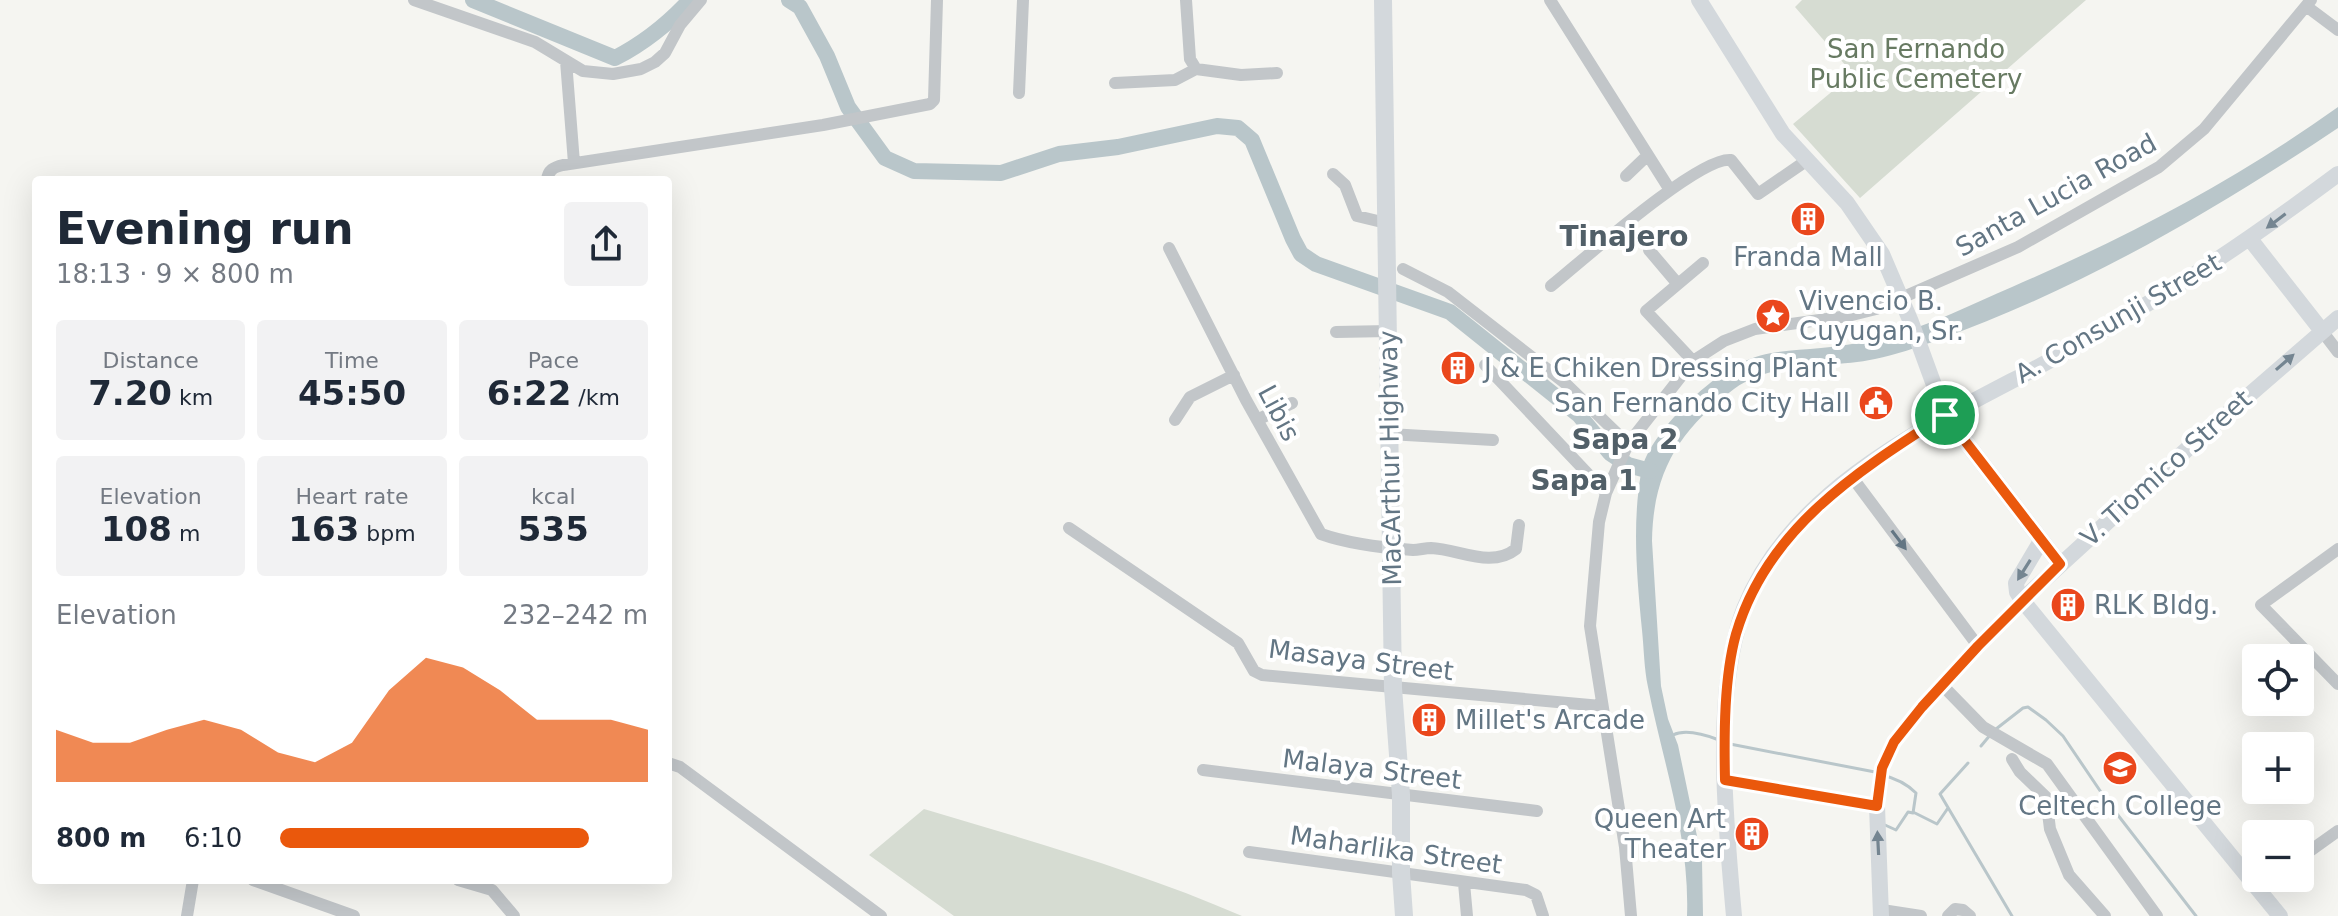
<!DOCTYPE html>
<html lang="en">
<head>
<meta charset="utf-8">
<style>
  :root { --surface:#fff; --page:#f2f2f3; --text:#1f2937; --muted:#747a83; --accent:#ea580c }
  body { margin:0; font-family:"DejaVu Sans",sans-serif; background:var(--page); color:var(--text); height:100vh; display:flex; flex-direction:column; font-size:30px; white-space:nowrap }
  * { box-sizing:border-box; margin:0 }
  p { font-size:26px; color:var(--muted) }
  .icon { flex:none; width:44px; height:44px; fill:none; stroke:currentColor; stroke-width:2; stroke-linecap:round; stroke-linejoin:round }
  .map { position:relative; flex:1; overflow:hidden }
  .panel { position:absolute; left:32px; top:176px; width:640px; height:708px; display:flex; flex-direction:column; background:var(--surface); border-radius:8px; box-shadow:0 8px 32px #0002 }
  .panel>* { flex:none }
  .tools { position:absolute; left:2242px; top:644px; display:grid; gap:16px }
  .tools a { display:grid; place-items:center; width:72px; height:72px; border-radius:8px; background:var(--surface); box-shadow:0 8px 32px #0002; font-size:40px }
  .pin { position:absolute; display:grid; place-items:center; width:68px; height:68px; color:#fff; margin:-34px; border:4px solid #fff; border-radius:50%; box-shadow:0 2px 8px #0007 }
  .round { display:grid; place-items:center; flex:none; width:84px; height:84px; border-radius:8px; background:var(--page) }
  .overview { display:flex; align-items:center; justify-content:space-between; height:136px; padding:0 24px }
  h1 { font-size:44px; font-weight:700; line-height:60px }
  .metrics { display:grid; grid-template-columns:repeat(3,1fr); gap:12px; height:136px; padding:8px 24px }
  .metrics div { display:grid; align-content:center; border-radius:8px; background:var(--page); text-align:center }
  .metrics b { font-size:34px; font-weight:700 }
  .metrics small { font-size:22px; font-weight:400 }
  .metrics p { font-size:22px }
  .chart { height:224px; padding:16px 24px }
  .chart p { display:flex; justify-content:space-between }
  .chart svg { width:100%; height:144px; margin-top:8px; fill:var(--accent); opacity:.7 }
  ul { padding:0 24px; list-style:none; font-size:26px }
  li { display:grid; grid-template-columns:128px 96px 1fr; align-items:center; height:60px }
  li i { height:20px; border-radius:10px; background:var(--accent) }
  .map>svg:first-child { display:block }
</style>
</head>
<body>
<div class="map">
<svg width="2338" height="916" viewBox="0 0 2338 916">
  <rect width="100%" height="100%" fill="#f5f5f1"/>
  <path fill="#d6dcd2" d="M1802 0H2086L1860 198 1793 124 1853 74 1795 7Z
    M924 809C1031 841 1139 871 1242 916H954L869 855Z"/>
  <path fill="#b9c6ca" d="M2338 107V128C2212 212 2082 288 1938 340 1917 347 1896 355 1875 359 1828 369 1774 360 1734 389 1679 430 1653 472 1652 541L1661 686 1668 719 1678 745 1702 860 1703 916H1687C1690 837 1663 763 1648 687 1644 668 1644 649 1642 630 1637 578 1632 525 1641 473 1647 436 1708 378 1741 363 1767 350 1793 351 1821 348 1843 346 1867 342 1889 336 1932 325 1972 304 2012 287 2127 237 2236 180 2338 107Z"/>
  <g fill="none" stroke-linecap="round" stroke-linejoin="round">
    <path stroke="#b9c6ca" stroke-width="3" d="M1996 729 2023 708 2028 707 2046 720 2063 736 2107 801 2196 916
      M1673 735C1685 729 1706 735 1719 740
      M1730 744 1875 772
      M1981 746 1991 734
      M1968 763 1940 794 2012 916
      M1882 775C1895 778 1907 784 1916 793L1913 813
      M1915 813 1937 824 1948 808
      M1885 825 1896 830 1908 812 1913 813"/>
    <path stroke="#b9c6ca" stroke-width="16" d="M473 0 615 58C644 43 668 24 690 0
      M789 0 800 7 827 56 848 107 885 158 914 171 1001 173 1059 154 1118 147 1217 126 1238 128 1252 140 1293 239 1301 254 1316 264 1450 312 1579 415 1610 453 1628 465 1650 471"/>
    <path stroke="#c2c6c9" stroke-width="12" d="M414 0 535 42 583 71 613 74 641 69 655 62 665 53 680 25 701 0
      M1186 0 1190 59 1196 69 1241 75 1277 73
      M1550 0 1670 190
      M2306 6 2338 30
      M566 61 574 163
      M1115 83 1175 80 1196 69
      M1019 93 1023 0
      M1333 174 1345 185 1357 216 1386 223
      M1626 176 1648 155
      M547 180C548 170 554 167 563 165L823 125 930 104 934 100 937 0
      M1169 248 1246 400 1321 534C1346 543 1386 548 1413 550 1419 550 1425 548 1431 548 1459 549 1491 569 1516 549L1519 525
      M1649 250 1677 283
      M1403 269 1448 292 1565 383 1628 444
      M1551 286C1581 262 1699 156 1731 160L1758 194 1806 161
      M2322 331 2338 352
      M1336 332 1389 331
      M1693 361 1646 311 1703 263
      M1485 365 1606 493
      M1175 420 1190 397 1234 375
      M1257 420 1292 403
      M1389 434 1493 440
      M1852 477 1978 646
      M1069 528 1238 643 1254 671 1262 675 1601 706
      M2338 549 2261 605 2338 684
      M1942 685 1983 727 2047 764 2157 916
      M2012 759 2020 772 2046 797 2050 829 2069 875 2105 916
      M668 763 680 767 881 916
      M1203 770 1537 811
      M1725 780 1877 806C1878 794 1878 781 1881 769 1894 724 1987 637 2022 600
      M1249 852 1526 890 1536 895 1543 916
      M2300 858 2338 831
      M253 880 354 916
      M458 880 492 890 514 916
      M1464 883 1467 916
      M2258 888 2272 878
      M1882 910 1921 916
      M187 916 193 880
      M1631 916 1625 847 1590 626 1599 522 1606 493 1628 444 1693 361 1724 341 1755 329 1848 316 1876 309 2018 247 2159 167 2204 129 2311 0
      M1948 916 1955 909 1963 910 1970 916"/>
    <path stroke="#d3d8dc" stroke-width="16" d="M1699 0 1783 134 1847 203 1882 254 1911 322 1945 415 2060 564
      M2250 239 2322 331
      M2041 541 2016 583 2017 592 2022 600 2280 916
      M2022 600 2195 442 2338 318
      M1877 806 1881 916
      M1734 916C1726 827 1712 692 1744 609 1790 492 1922 428 2027 373 2062 354 2098 334 2132 313 2204 271 2271 224 2338 174"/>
    <path stroke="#d3d8dc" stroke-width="18" d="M1383 0 1393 688 1401 795V873L1404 916"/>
  </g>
  <defs><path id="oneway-solid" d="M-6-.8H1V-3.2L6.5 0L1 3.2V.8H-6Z" transform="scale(2)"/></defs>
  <g fill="#748591">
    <use href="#oneway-solid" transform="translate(2276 221) rotate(143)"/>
    <use href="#oneway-solid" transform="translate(2285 362) rotate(-41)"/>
    <use href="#oneway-solid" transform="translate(2024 570) rotate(122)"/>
    <use href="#oneway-solid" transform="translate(1878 843) rotate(-93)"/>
  </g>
  <use fill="#637684" href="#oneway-solid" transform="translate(1899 540) rotate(53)"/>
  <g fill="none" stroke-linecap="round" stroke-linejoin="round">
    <defs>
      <path id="route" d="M1945 415 2060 564 1978 646 1922 707 1894 742 1882 768 1877 806 1725 780C1724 735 1724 677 1736 634 1767 528 1858 471 1945 415Z"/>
    </defs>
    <use href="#route" stroke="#fff" stroke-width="16"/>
    <use href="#route" stroke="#ea580c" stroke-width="10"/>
  </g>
  <defs>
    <symbol id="building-disc" viewBox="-11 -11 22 22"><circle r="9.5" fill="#ea471c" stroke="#fff"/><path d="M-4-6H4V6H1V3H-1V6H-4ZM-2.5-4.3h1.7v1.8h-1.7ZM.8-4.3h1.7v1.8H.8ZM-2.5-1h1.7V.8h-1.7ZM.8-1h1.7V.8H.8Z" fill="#fff"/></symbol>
    <symbol id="sight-disc" viewBox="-11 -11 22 22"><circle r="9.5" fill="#ea471c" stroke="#fff"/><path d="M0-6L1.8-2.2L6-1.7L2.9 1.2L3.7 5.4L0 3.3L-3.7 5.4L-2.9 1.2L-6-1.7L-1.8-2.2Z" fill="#fff"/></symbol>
    <symbol id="civic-disc" viewBox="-11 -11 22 22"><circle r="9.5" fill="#ea471c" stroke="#fff"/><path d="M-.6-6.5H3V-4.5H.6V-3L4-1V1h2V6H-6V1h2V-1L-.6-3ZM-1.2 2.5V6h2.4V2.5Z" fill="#fff"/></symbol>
    <symbol id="university-disc" viewBox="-11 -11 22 22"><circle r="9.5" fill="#ea471c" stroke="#fff"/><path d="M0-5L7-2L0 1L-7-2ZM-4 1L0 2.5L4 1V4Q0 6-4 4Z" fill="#fff"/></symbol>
  </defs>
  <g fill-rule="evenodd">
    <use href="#building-disc" x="1788" y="199" width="40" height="40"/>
    <use href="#sight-disc" x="1753" y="296" width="40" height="40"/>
    <use href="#building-disc" x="1438" y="348" width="40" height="40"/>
    <use href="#civic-disc" x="1856" y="383" width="40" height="40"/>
    <use href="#building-disc" x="2048" y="585" width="40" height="40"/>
    <use href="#building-disc" x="1409" y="700" width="40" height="40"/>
    <use href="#university-disc" x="2100" y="748" width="40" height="40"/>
    <use href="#building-disc" x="1732" y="814" width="40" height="40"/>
  </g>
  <g text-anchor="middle" stroke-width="8" stroke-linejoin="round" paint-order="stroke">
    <g font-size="26" fill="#677a62" stroke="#fff">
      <text x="1916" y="58">San Fernando<tspan x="1916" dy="30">Public Cemetery</tspan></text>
    </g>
    <g font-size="26" fill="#637684" stroke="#fff">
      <text transform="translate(2056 195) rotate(-29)" y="9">Santa Lucia Road</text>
      <text transform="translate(2118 318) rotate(-30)" y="9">A. Consunji Street</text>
      <text transform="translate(1279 413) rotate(62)" y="9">Libis</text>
      <text transform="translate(1390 458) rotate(-91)" y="9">MacArthur Highway</text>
      <text transform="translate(2166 468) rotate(-42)" y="9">V. Tiomico Street</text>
      <text transform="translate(1361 660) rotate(7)" y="9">Masaya Street</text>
      <text transform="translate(1372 769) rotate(7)" y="9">Malaya Street</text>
      <text transform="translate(1396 850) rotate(8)" y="9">Maharlika Street</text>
    </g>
    <g font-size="26" fill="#637684" stroke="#fff" text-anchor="start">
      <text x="1808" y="266" text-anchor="middle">Franda Mall</text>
      <text x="1799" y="310">Vivencio B.<tspan x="1799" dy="30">Cuyugan, Sr.</tspan></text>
      <text x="1484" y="377">J &amp; E Chiken Dressing Plant</text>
      <text x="1850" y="412" text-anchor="end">San Fernando City Hall</text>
      <text x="2094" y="614">RLK Bldg.</text>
      <text x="1455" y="729">Millet's Arcade</text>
      <text x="2120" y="815" text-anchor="middle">Celtech College</text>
      <text x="1726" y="828" text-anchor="end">Queen Art<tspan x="1726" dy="30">Theater</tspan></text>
    </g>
    <g font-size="28" font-weight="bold" fill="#515f68" stroke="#fff">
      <text x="1624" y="246">Tinajero</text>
      <text x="1625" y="449">Sapa 2</text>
      <text x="1584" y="490">Sapa 1</text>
    </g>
  </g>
</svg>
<div class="tools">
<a><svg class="icon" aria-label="locate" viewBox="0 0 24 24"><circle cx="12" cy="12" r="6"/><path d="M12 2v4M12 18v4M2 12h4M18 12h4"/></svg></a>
<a>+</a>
<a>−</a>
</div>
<div class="pin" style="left:1945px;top:415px;background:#1e9e55"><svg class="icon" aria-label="arrive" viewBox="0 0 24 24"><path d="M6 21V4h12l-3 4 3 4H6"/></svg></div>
<section class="panel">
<div class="overview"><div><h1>Evening run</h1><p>18:13 · 9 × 800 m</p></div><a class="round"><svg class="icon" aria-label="share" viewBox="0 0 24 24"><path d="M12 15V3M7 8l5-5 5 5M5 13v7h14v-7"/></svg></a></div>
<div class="metrics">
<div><p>Distance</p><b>7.20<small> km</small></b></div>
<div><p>Time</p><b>45:50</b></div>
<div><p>Pace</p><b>6:22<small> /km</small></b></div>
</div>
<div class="metrics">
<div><p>Elevation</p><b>108<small> m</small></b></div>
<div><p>Heart rate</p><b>163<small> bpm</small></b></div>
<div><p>kcal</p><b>535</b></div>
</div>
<div class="chart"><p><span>Elevation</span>232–242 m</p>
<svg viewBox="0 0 160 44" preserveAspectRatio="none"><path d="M0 44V28L10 32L20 32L30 28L40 25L50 28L60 35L70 38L80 32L90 16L100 6L110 9L120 16L130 25L140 25L150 25L160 28V44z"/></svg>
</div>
<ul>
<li><b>800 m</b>6:10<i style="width:84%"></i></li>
</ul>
</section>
</div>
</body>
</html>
